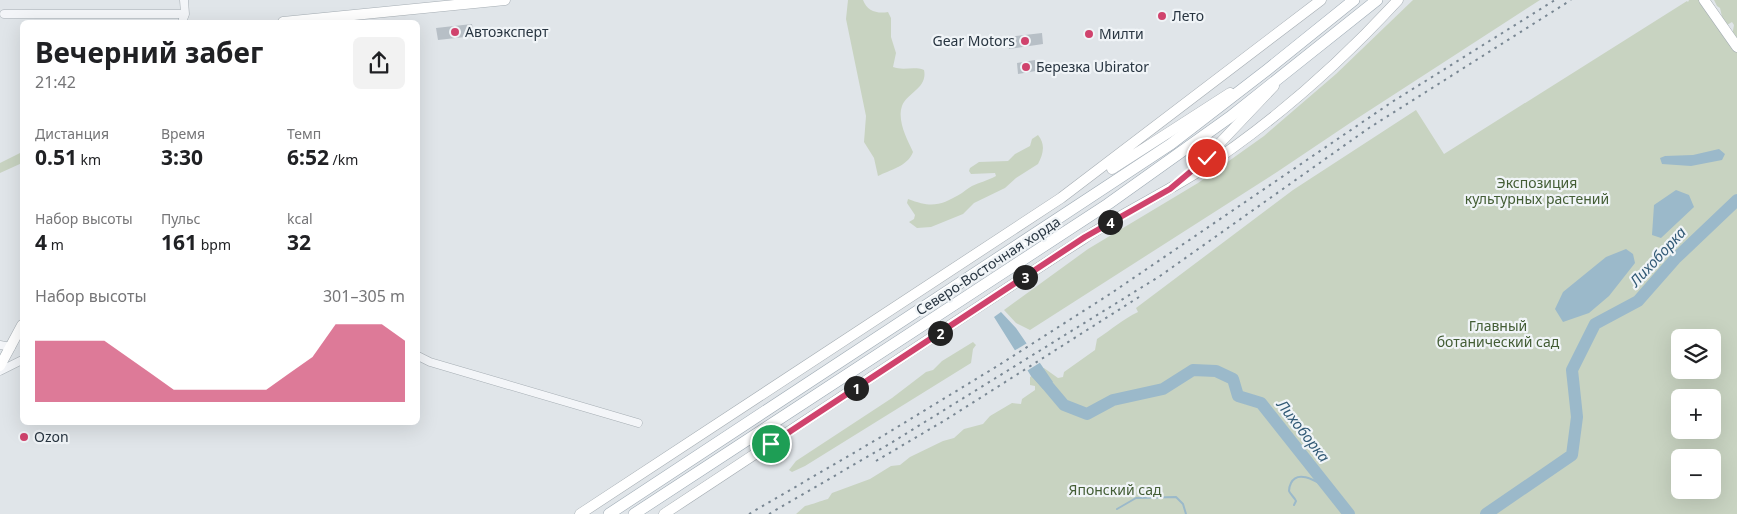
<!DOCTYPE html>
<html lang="ru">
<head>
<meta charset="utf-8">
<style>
  :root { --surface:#fff; --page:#f2f2f2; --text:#202124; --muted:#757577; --accent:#d0436d }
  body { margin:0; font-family:"Noto Sans",sans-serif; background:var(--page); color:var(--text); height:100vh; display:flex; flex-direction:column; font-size:19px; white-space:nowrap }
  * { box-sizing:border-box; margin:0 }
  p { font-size:16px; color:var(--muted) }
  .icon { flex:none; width:28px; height:28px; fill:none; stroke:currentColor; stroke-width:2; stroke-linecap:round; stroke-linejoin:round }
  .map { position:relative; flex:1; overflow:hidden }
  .details { position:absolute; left:20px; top:20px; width:400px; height:405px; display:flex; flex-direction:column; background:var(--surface); border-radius:8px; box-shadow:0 5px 20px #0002 }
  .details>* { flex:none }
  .controls { position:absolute; left:1671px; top:329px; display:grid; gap:10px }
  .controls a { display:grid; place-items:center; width:50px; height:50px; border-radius:8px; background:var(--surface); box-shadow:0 5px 20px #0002; font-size:25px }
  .pin { position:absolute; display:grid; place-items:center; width:42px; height:42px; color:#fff; margin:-21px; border:2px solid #fff; border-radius:50%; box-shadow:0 1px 5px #0007 }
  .km { position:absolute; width:25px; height:25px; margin:-12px; border-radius:50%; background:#222; color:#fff; font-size:14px; line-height:25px; text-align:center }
  .round { display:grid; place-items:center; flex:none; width:52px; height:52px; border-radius:8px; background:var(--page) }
  .head { display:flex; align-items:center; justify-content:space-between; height:85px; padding:0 15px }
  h1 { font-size:28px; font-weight:700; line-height:38px }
  .metrics { display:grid; grid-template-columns:repeat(3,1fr); gap:8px; height:85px; padding:5px 15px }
  .metrics div { display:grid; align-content:center }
  .metrics b { font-size:21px; font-weight:700 }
  .metrics small { font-size:14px; font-weight:400 }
  .metrics p { font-size:14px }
  .chart { height:140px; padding:10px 15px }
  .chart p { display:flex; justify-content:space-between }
  .chart svg { width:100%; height:90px; margin-top:5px; fill:var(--accent); opacity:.7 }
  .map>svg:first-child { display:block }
</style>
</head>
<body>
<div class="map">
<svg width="1737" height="514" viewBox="0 0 1737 514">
  <rect width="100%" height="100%" fill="#e0e5e9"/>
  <path fill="#c8d3c1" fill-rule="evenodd" d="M848 0H863C867 11 877 14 888 12L891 18V37L896 53 893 67C903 71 914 66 924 70 928 88 907 93 902 106 897 121 907 139 913 152 908 166 890 170 878 176L874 158 864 142 866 116 846 19Z
    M1413 0H1540L1350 123 1277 172 1030 330 1016 323 1004 310 1088 249 1198 183 1264 136 1336 74Z
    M1689 0H1699L1737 52V514H796L805 506C814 504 820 501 828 499L832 493 870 479 891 466 900 465 910 457 943 441 954 438 964 429 983 424 990 416 1012 403 1021 404 1022 399 1035 390V386L1030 385V377L1044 368 1058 378 1063 377 1064 372 1095 350 1097 339C1111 330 1123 319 1138 312L1136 308 1293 190 1416 110 1444 154 1687 1 1688 2ZM1680 338H1712V370H1680ZM1680 398H1712V430H1680ZM1680 458H1712V490H1680Z
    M1714 0H1737V41L1732 36 1734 25 1732 22 1727 25 1723 21 1720 8 1717 6Z
    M1038 135C1046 145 1043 154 1038 164L1016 178 1005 188 974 203 963 214 931 227 917 228 909 222 914 219 915 215 907 203 908 199C932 208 940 206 962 193 965 191 968 188 972 186 980 182 987 181 996 176L995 173 971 174 969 171 970 168 979 162 1008 161 1015 154 1030 146 1032 139Z
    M22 152V163L0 173V163Z
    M973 342 976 345 973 349 971 363 805 466 792 472 789 470 796 461 892 398 926 372 933 370 942 361Z"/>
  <path fill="#9bb9ca" d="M1719 149 1725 154 1722 160 1691 166 1662 164 1660 158 1665 156 1693 155Z
    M1676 190 1689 195 1694 207 1661 238 1652 235 1654 205Z
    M1626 249 1633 254 1635 263 1609 296 1589 313 1563 322 1555 309 1563 292 1606 257Z
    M1001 312 1016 328 1053 382 1043 389 1031 376 994 317Z"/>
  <path fill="#e0e5e9" d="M1029 342 1041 362 1025 372 1012 352Z"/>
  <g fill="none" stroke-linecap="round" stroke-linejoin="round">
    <path stroke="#9bb9ca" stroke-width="2" d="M1294 505 1296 501C1295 498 1290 494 1289 491 1289 489 1290 485 1291 483 1298 469 1317 482 1326 487
      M1117 509 1136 498 1176 497 1183 504 1186 514"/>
    <path stroke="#9bb9ca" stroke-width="12" d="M1037 373 1064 405 1087 414 1113 400 1163 389 1193 370 1216 371 1233 379 1238 396 1261 403 1349 514
      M1486 514 1572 455 1577 417 1572 370 1595 324 1638 301 1675 259 1737 200"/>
  </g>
  <path fill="#b7bfc6" d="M472 24 474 36 438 40 436 28Z
    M1042 33 1043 44 1009 49 1008 37Z
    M1035 60 1036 71 1018 74 1017 63Z"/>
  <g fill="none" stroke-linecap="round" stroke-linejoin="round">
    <defs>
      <path id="street" d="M4 14H185
        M182 22 185 14 184 0
        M0 345 11 347
        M418 356 430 362 638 423
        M0 371 22 360"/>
      <path id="secondary" d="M1704 0 1737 47
        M283 22 505 0
        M1201 163 1274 86
        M1112 169 1230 93
        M0 366 22 325
        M580 514 1061 198 1321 0
        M664 514C804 422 943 329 1083 239 1119 215 1159 196 1196 173 1270 125 1338 65 1398 0"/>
      <path id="primary" d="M609 514 1171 144 1267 70 1354 0
        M634 514 1108 204 1230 117 1377 0"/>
    </defs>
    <use href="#street" stroke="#a5adb3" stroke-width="9"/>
    <use href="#secondary" stroke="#a5adb3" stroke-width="11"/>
    <use href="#primary" stroke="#9fabb5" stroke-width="12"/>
    <use href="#street" stroke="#f3f5f8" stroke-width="8"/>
    <use href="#secondary" stroke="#fff" stroke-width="10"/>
    <use href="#primary" stroke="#fff" stroke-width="11"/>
    <path stroke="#798793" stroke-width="2" stroke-dasharray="2.5 5" stroke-linecap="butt" d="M876 461 947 419 1139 297
      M749 514 881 437 999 365 1110 294 1392 102 1555 0
      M769 514 891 443 1160 276 1369 128 1571 0"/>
  </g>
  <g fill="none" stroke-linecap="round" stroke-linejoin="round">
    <defs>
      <path id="route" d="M771 444 1085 237 1170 189 1207 158"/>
    </defs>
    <use href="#route" stroke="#fff" stroke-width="10"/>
    <use href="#route" stroke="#d0436d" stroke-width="6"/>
  </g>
  <g fill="#d0436d" stroke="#f0f4f7" stroke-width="2">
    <circle cx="1162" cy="16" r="5"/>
    <circle cx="455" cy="32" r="5"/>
    <circle cx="1089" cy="34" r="5"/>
    <circle cx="1025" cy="41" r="5"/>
    <circle cx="1026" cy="67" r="5"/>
    <circle cx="24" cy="437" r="5"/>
  </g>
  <g text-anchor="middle" stroke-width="4.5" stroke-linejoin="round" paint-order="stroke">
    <g font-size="14" fill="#283541" stroke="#f0f4f7" text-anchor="start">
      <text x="1172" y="21">Лето</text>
      <text x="465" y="37">Автоэксперт</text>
      <text x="1099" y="39">Милти</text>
      <text x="1015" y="46" text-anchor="end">Gear Motors</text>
      <text x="1036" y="72">Березка Ubirator</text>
      <text x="34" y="442">Ozon</text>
    </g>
    <g font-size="14" fill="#435d35" stroke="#f0f4f7">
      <text x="1537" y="188">Экспозиция<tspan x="1537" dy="16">культурных растений</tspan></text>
      <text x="1498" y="331">Главный<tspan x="1498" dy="16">ботанический сад</tspan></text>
      <text x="1115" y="495">Японский сад</text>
    </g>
    <g font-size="14" fill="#283541" stroke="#f0f4f7">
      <text transform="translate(988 266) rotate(-33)" y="5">Северо-Восточная хорда</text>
    </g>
    <g font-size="15" font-style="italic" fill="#325a76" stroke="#f0f4f7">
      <text transform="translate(1658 257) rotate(-47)" y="5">Лихоборка</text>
      <text transform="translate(1303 431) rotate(52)" y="5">Лихоборка</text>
    </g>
  </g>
</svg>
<div class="controls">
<a><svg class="icon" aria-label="layers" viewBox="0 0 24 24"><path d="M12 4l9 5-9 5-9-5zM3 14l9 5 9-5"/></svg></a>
<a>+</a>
<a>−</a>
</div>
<div class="pin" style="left:771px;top:444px;background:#1e9e55"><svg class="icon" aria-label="arrive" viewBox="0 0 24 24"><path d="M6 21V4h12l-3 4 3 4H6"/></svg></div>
<div class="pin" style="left:1207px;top:158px;background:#d93025"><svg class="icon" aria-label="check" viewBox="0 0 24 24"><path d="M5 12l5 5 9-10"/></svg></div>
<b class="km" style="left:856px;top:388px">1</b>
<b class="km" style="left:940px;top:333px">2</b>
<b class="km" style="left:1025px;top:277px">3</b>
<b class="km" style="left:1110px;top:222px">4</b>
<section class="details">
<div class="head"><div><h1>Вечерний забег</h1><p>21:42</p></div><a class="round"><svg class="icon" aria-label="share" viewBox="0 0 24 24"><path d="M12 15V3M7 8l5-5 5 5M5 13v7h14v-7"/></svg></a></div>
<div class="metrics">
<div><p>Дистанция</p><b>0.51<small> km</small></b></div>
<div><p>Время</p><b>3:30</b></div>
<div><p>Темп</p><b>6:52<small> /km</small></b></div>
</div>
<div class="metrics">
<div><p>Набор высоты</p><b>4<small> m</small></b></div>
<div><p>Пульс</p><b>161<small> bpm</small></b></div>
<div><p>kcal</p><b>32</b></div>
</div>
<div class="chart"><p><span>Набор высоты</span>301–305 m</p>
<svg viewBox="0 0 160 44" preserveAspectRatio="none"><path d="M0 44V14L10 14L20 14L30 14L40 22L50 30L60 38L70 38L80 38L90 38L100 38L110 30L120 22L130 6L140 6L150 6L160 14V44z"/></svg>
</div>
</section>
</div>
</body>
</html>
